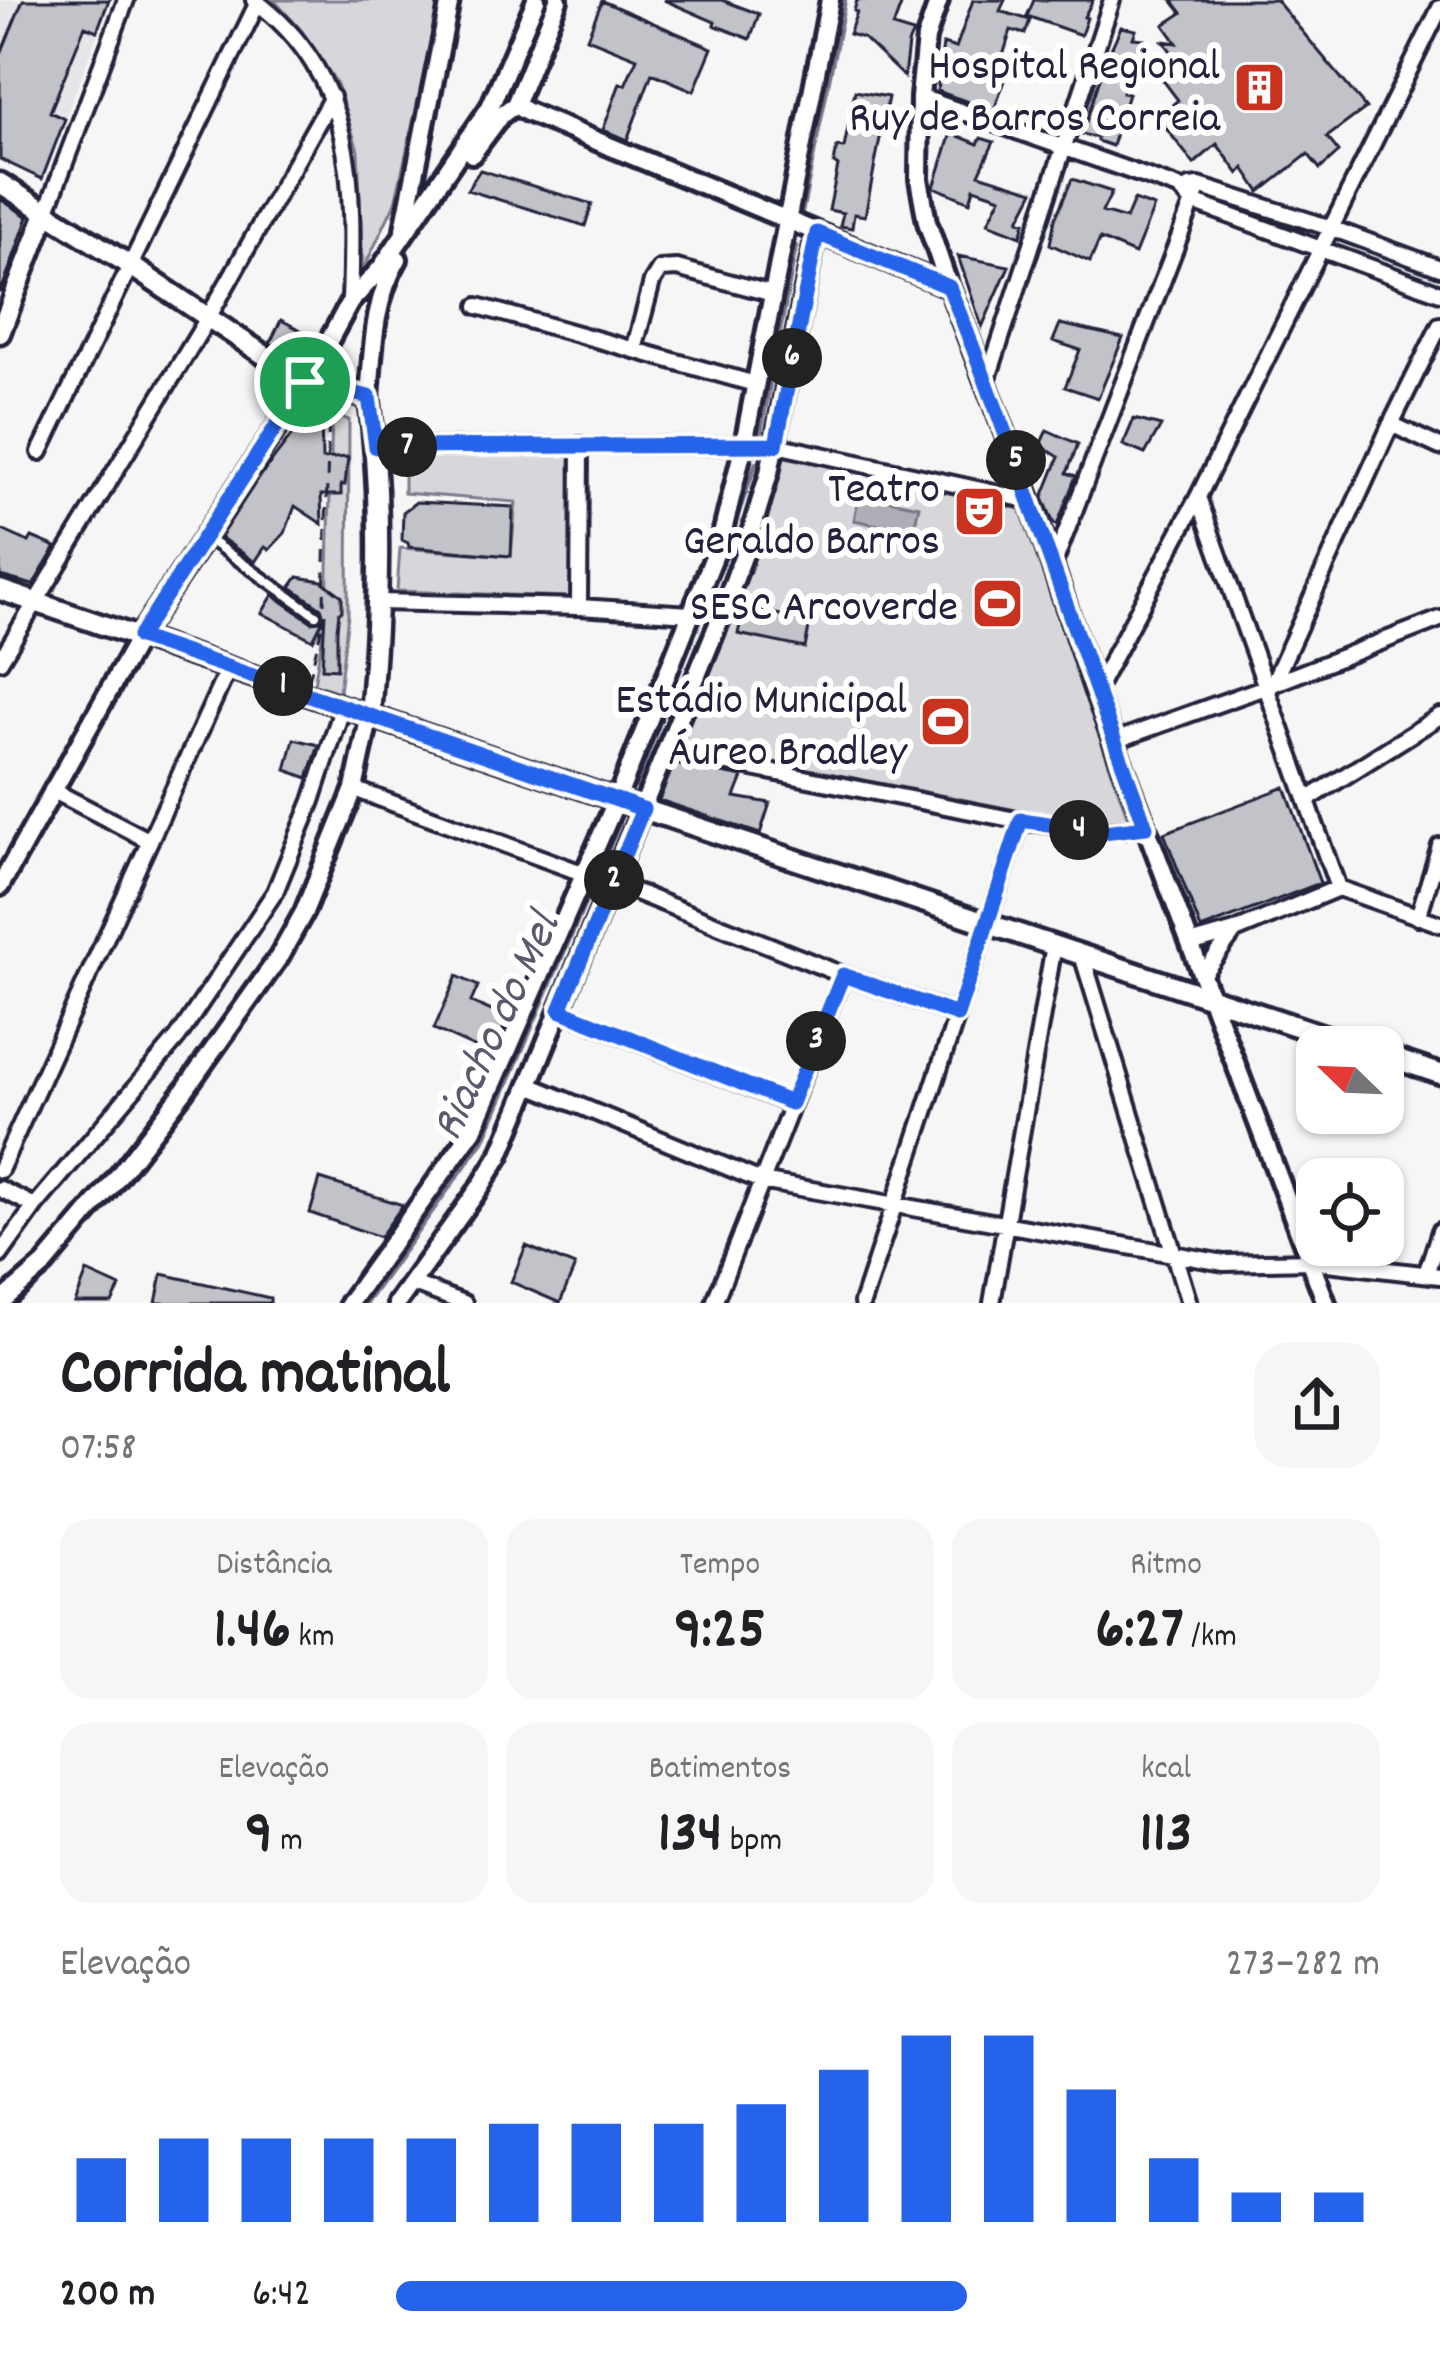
<!DOCTYPE html>
<html lang="pt">
<head>
<meta charset="utf-8">
<style>
  :root { --surface:#fff; --page:#f6f6f6; --text:#202124; --muted:#757577; --accent:#2563eb }
  body { margin:0; font-family:Dekko,sans-serif; background:var(--page); color:var(--text); height:100vh; display:flex; flex-direction:column; font-size:45px; white-space:nowrap }
  * { box-sizing:border-box; margin:0 }
  p { font-size:39px; color:var(--muted) }
  .icon { flex:none; width:66px; height:66px; fill:none; stroke:currentColor; stroke-width:2; stroke-linecap:round; stroke-linejoin:round }
  .map { position:relative; height:1303px; overflow:hidden }
  .details { display:flex; flex-direction:column; background:var(--surface); flex:1 }
  .details>* { flex:none }
  .needle { width:78px; rotate:293deg }
  .tools { position:absolute; left:1296px; top:1026px; display:grid; gap:24px }
  .tools a { display:grid; place-items:center; width:108px; height:108px; border-radius:24px; background:var(--surface); box-shadow:0 3px 9px #0004; font-size:60px }
  .pin { position:absolute; display:grid; place-items:center; width:102px; height:102px; color:#fff; margin:-51px; border:6px solid #fff; border-radius:50%; box-shadow:0 3px 12px #0007 }
  .km { position:absolute; width:60px; height:60px; margin:-30px; border-radius:50%; background:#222; color:#fff; font-size:33px; line-height:60px; text-align:center }
  .round { display:grid; place-items:center; flex:none; width:126px; height:126px; border-radius:36px; background:var(--page) }
  .headline { display:flex; align-items:center; justify-content:space-between; height:204px; padding:0 60px }
  h1 { font-size:66px; font-weight:700; line-height:90px }
  .figures { display:grid; grid-template-columns:repeat(3,1fr); gap:18px; height:204px; padding:12px 60px }
  .figures div { display:grid; align-content:center; border-radius:30px; background:var(--page); text-align:center }
  .figures b { font-size:60px; font-weight:700 }
  .figures small { font-size:33px; font-weight:400 }
  .figures p { font-size:33px }
  .chart { height:336px; padding:24px 60px }
  .chart p { display:flex; justify-content:space-between }
  .chart svg { width:100%; height:216px; margin-top:12px; stroke:var(--accent); stroke-width:6 }
  ul { padding:0 60px; list-style:none; font-size:39px }
  li { display:grid; grid-template-columns:192px 144px 1fr; align-items:center; height:90px }
  li i { height:30px; border-radius:15px; background:var(--accent) }
  .map>svg:first-child { display:block }
</style>
</head>
<body>
<div class="map">
<svg width="1440" height="1303" viewBox="0 0 1440 1303">
  <rect width="100%" height="100%" fill="#f6f6f7"/>
  <filter id="ink" filterUnits="userSpaceOnUse"><feTurbulence type="fractalNoise" baseFrequency=".00833" numOctaves="2"/><feDisplacementMap in="SourceGraphic" scale="24" xChannelSelector="R" yChannelSelector="G"/><feConvolveMatrix kernelMatrix="1 2 1 2 8 2 1 2 1" color-interpolation-filters="sRGB"/></filter>
  <g filter="url(#ink)">
    <path fill="#e6e6e9" d="M0 0H111L65 119 0 91Z"/>
    <path fill="#d7d7db" stroke="#7c7c8b" stroke-width="3" d="M274 0H440L395 203 363 270 358 150 337 84 302 31Z
      M332 414 349 420 348 614 339 692 314 684 327 610Z
      M570 453 571 597 397 591 400 548 511 556 516 502 404 493V457Z
      M782 455 1020 509 1129 821 1098 826 682 744 770 495Z"/>
    <path fill="#aeaeb7" stroke="#767685" stroke-width="3" d="M859 494 919 506 913 533 854 520Z"/>
    <g fill="none" stroke-linecap="round" stroke-linejoin="round">
      <path stroke="#767685" stroke-width="4.5" d="M802 212 845 0
        M760 436 796 246
        M730 537 756 463
        M635 787 724 554
        M366 1303 483 1141 619 824"/>
    </g>
    <path fill="#c2c2c9" stroke="#22223b" stroke-width="3" d="M23 0H109L97 31 85 26 50 112 65 119 42 179 0 159V56Z
      M664 0H722L759 14 750 39 714 25 715 22Z
      M857 0H903L893 27 913 33 908 44 904 77 863 38 849 34 857 12 854 11Z
      M973 0H1005L1000 11 1030 20 1025 34 1011 30 1001 62 1009 65 994 111 937 91 943 44 956 48Z
      M1034 0H1093L1084 17 1087 18 1081 35 1027 16Z
      M1172 0H1276L1366 108 1327 137 1339 152 1320 169 1308 154 1260 192 1244 168 1239 174 1217 144 1194 164 1166 128 1158 133 1153 122 1178 100 1159 75 1178 60 1163 41 1177 43 1164 25 1182 13Z
      M602 1 712 48 694 91 652 73 627 140 603 130 620 83 625 85 637 58 587 38Z
      M1121 27 1136 30 1133 38 1144 39 1122 93 1128 94 1112 146 1097 141V138L1082 134 1106 60Z
      M855 91 888 97 865 216 854 214 852 228 840 226 843 213 829 210 838 166 834 163 837 147 844 148Z
      M951 133 978 144 981 138 994 142 979 174 1034 191 1019 220 1025 222 1021 236 988 223 1001 197 974 188 970 202 934 187Z
      M480 170 592 204 585 226 467 190Z
      M1072 179 1112 192 1102 212 1126 219 1134 200 1154 207 1135 254 1100 239 1090 262 1050 244 1055 219Z
      M0 199 28 217 1 292H0Z
      M958 256 1009 266 982 327Z
      M281 320 316 338 305 358 297 360 270 343Z
      M1060 324 1123 338 1098 398 1065 387 1080 350 1053 341Z
      M313 407 321 414 322 459 348 457 345 485H341V495H321L322 524 295 506 285 533 269 550 265 547 255 562 220 537 256 482Z
      M1134 419 1161 426 1145 454 1123 445Z
      M1047 430 1078 444 1067 473 1076 476 1057 525 1054 524 1043 497 1059 457 1040 445Z
      M962 497 999 506 996 524 958 518Z
      M416 502 513 507 511 556 409 547 408 543 402 540 403 512Z
      M0 529 29 542 32 537 56 547 33 585 0 576Z
      M298 577 322 581 342 596V611L339 612 337 629V669L322 668 325 613 324 617 321 608 291 587Z
      M273 595 312 622 323 620 313 640 262 613Z
      M744 606 810 622 805 648 738 634Z
      M294 739 319 745 308 778 286 770Z
      M674 764 743 777 735 797 770 803 760 834 659 800Z
      M1285 787 1320 883 1201 929 1164 833Z
      M457 976 478 986 471 1002 508 1018 492 1055 434 1029Z
      M320 1179 403 1205 380 1237 310 1213Z
      M526 1246 575 1266 560 1303 511 1282Z
      M87 1272 120 1287 112 1303H75Z
      M162 1274 270 1298V1303H156Z"/>
    <g fill="none" stroke-linecap="round" stroke-linejoin="round">
      <defs>
        <path id="service" d="M205 537 316 615"/>
        <path id="minor" d="M254 0C357 76 354 186 350 302
          M920 97 1179 188 1193 202 1440 293
          M1190 187 1199 186 1331 228 1440 268
          M46 213 126 0
          M478 306 755 384
          M634 350 652 282 660 269 677 268 773 294
          M987 381 1112 0
          M1391 424 1440 447
          M376 447 776 445 1031 501
          M40 452 258 2
          M1198 497 1338 888
          M1053 566 1199 186
          M379 602 579 607 691 614
          M579 607 580 445
          M0 661 208 318 332 97
          M1273 683 1391 424 1440 325
          M1095 692 1198 497 1440 8
          M1114 741 1265 687 1440 619
          M667 751 1021 821 1103 831 1146 827
          M354 789 582 873
          M52 790 150 841
          M1307 800 1440 716
          M613 883 843 975 957 1015
          M1418 917 1440 846
          M1190 944 1235 931 1338 888 1440 924
          M1082 955 1189 1303
          M1202 975 1235 931
          M560 1010 791 1104
          M529 1085 761 1181 1224 1263 1310 1261 1440 1276
          M0 1170 229 667
          M0 1189 35 1206
          M0 1255 35 1206 178 1037 275 892 312 801 343 706
          M1426 1274 1440 1231
          M411 1283 464 1303
          M714 1303 843 975
          M862 1303 1021 821
          M992 1303 1054 945"/>
        <path id="tertiary" d="M939 0 926 38 920 97 919 179 927 222 949 287 1031 501 1095 692 1326 1303
          M515 105 527 112 949 287
          M472 154 501 115 515 105 558 0
          M404 229 450 0
          M369 397C373 349 373 301 398 259
          M0 886 139 637 306 383 350 302 381 268 490 107 536 0
          M0 1303 45 1264 109 1188 184 1091 279 957 304 912 354 789 370 715
          M349 1303 473 1130 617 799 721 539 744 444 830 0
          M397 1303 481 1186 500 1155 720 619 748 543 769 473 816 233"/>
        <path id="secondary" d="M0 183 131 266 306 383 369 397C383 503 379 609 370 715
          M0 333 46 213
          M0 590 643 809 1359 1047
          M1383 1055 1440 1074"/>
      </defs>
      <use href="#service" stroke="#22223b" stroke-width="16"/>
      <use href="#minor" stroke="#22223b" stroke-width="22"/>
      <use href="#tertiary" stroke="#22223b" stroke-width="26"/>
      <use href="#secondary" stroke="#22223b" stroke-width="27"/>
      <path stroke="#22223b" stroke-width="3" stroke-dasharray="12 9" stroke-linecap="butt" d="M324 604 329 403
        M309 680 322 625"/>
      <use href="#service" stroke="#fff" stroke-width="8"/>
      <use href="#minor" stroke="#fff" stroke-width="14"/>
      <use href="#tertiary" stroke="#fff" stroke-width="16"/>
      <use href="#secondary" stroke="#fff" stroke-width="18"/>
    </g>
  </g>
  <g fill="none" stroke-linecap="round" stroke-linejoin="round" filter="url(#ink)">
    <defs>
      <path id="route" d="M817 233 949 287C1021 465 1079 648 1146 827L1103 832 1021 820 957 1015 843 975 791 1103 560 1010 643 809 139 637 305 382 369 397 376 447 776 445Z"/>
    </defs>
    <use href="#route" stroke="#fff" stroke-width="24"/>
    <use href="#route" stroke="#2563eb" stroke-width="15"/>
  </g>
  <defs>
    <symbol id="building-square" viewBox="-11 -11 22 22"><rect x="-9" y="-9" width="18" height="18" rx="4" fill="#c8321e" stroke="#fff"/><path d="M-4-6H4V6H1V3H-1V6H-4ZM-2.5-4.3h1.7v1.8h-1.7ZM.8-4.3h1.7v1.8H.8ZM-2.5-1h1.7V.8h-1.7ZM.8-1h1.7V.8H.8Z" fill="#fff"/></symbol>
    <symbol id="theatre-square" viewBox="-11 -11 22 22"><rect x="-9" y="-9" width="18" height="18" rx="4" fill="#c8321e" stroke="#fff"/><path d="M-5-5.5Q0-4 5-5.5V0Q5 5 0 6Q-5 5-5 0ZM-3.3-2.5H-1v1.5H-3.3ZM1-2.5H3.3v1.5H1ZM-2.8 1Q0 5.5 2.8 1Z" fill="#fff"/></symbol>
    <symbol id="stadium-square" viewBox="-11 -11 22 22"><rect x="-9" y="-9" width="18" height="18" rx="4" fill="#c8321e" stroke="#fff"/><path d="M0-5a6.5 5 0 1 0 0 10a6.5 5 0 1 0 0-10ZM-3.5-1.8h7v3.6h-7Z" fill="#fff"/></symbol>
  </defs>
  <g fill-rule="evenodd">
    <use href="#building-square" x="1230" y="58" width="59" height="59"/>
    <use href="#theatre-square" x="950" y="482" width="59" height="59"/>
    <use href="#stadium-square" x="968" y="574" width="59" height="59"/>
    <use href="#stadium-square" x="916" y="692" width="59" height="59"/>
  </g>
  <g text-anchor="middle" stroke-width="12" stroke-linejoin="round" paint-order="stroke">
    <g font-size="45" fill="#22223b" stroke="#fff" text-anchor="end">
      <text x="1220" y="78">Hospital Regional<tspan x="1220" dy="52">Ruy de Barros Correia</tspan></text>
      <text x="940" y="501">Teatro<tspan x="940" dy="52">Geraldo Barros</tspan></text>
      <text x="958" y="619">SESC Arcoverde</text>
      <text x="907" y="712">Estádio Municipal<tspan x="907" dy="52">Áureo Bradley</tspan></text>
    </g>
    <g font-size="48" font-style="italic" fill="#5a5a6d" stroke="#fff">
      <text transform="translate(492 1025) rotate(-65)" y="17">Riacho do Mel</text>
    </g>
  </g>
</svg>
<div class="tools">
<a><svg class="needle" viewBox="-14 -14 28 28"><path d="M0-13l5 13h-10z" fill="#e53935"/><path d="M0 13l5-13h-10z" fill="#757577"/></svg></a>
<a><svg class="icon" aria-label="locate" viewBox="0 0 24 24"><circle cx="12" cy="12" r="6"/><path d="M12 2v4M12 18v4M2 12h4M18 12h4"/></svg></a>
</div>
<div class="pin" style="left:305px;top:382px;background:#1e9e55"><svg class="icon" aria-label="arrive" viewBox="0 0 24 24"><path d="M6 21V4h12l-3 4 3 4H6"/></svg></div>
<b class="km" style="left:283px;top:686px">1</b>
<b class="km" style="left:614px;top:880px">2</b>
<b class="km" style="left:816px;top:1041px">3</b>
<b class="km" style="left:1079px;top:830px">4</b>
<b class="km" style="left:1016px;top:460px">5</b>
<b class="km" style="left:792px;top:358px">6</b>
<b class="km" style="left:407px;top:447px">7</b>
</div>
<section class="details">
<div class="headline"><div><h1>Corrida matinal</h1><p>07:58</p></div><a class="round"><svg class="icon" aria-label="share" viewBox="0 0 24 24"><path d="M12 15V3M7 8l5-5 5 5M5 13v7h14v-7"/></svg></a></div>
<div class="figures">
<div><p>Distância</p><b>1.46<small> km</small></b></div>
<div><p>Tempo</p><b>9:25</b></div>
<div><p>Ritmo</p><b>6:27<small> /km</small></b></div>
</div>
<div class="figures">
<div><p>Elevação</p><b>9<small> m</small></b></div>
<div><p>Batimentos</p><b>134<small> bpm</small></b></div>
<div><p>kcal</p><b>113</b></div>
</div>
<div class="chart"><p><span>Elevação</span>273–282 m</p>
<svg viewBox="0 0 160 44" preserveAspectRatio="none"><path d="M5 44V31M15 44V27M25 44V27M35 44V27M45 44V27M55 44V24M65 44V24M75 44V24M85 44V20M95 44V13M105 44V6M115 44V6M125 44V17M135 44V31M145 44V38M155 44V38"/></svg>
</div>
<ul>
<li><b>200 m</b>6:42<i style="width:58%"></i></li>
</ul>
</section>
</body>
</html>
